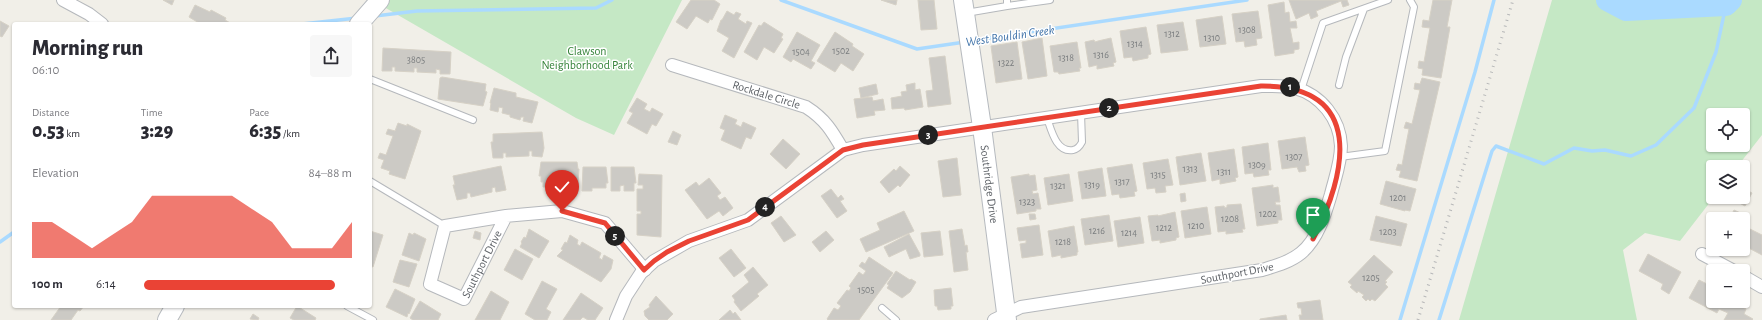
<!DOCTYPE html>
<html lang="en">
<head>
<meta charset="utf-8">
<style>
  :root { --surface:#fff; --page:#f7f7f7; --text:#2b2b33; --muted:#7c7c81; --accent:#ea4335 }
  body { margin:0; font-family:"Alegreya Sans",sans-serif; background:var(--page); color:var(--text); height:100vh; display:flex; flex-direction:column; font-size:15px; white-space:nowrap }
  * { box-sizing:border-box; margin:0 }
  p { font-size:13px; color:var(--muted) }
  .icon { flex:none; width:22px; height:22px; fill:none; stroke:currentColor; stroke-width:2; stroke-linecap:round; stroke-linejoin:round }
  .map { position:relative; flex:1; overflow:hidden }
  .details { position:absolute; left:12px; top:22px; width:360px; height:286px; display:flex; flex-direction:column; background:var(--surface); border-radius:4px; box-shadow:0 1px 3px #0004 }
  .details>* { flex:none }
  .tools { position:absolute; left:1706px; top:108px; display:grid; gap:8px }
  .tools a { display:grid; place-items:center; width:44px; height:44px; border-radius:4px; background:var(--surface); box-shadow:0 1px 3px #0004; font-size:20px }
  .pin { position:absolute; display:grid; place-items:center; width:34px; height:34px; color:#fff; margin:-41px -17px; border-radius:50% 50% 50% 0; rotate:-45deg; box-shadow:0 0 4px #0007 }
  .pin .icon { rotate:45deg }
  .km { position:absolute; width:20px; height:20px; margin:-10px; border-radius:50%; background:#222; color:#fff; font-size:11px; line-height:20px; text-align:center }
  .round { display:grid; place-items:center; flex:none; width:42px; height:42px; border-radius:4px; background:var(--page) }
  .headline { display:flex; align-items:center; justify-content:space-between; height:68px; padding:0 20px }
  h1 { font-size:22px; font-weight:800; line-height:30px }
  .figures { display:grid; grid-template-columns:repeat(3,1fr); gap:6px; height:68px; padding:4px 20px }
  .figures div { display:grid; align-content:center }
  .figures b { font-size:20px; font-weight:800 }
  .figures small { font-size:11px; font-weight:400 }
  .figures p { font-size:11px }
  .chart { height:112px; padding:8px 20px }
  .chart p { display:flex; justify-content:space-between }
  .chart svg { width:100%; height:72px; margin-top:4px; fill:var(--accent); opacity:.7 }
  ul { padding:0 20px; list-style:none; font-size:13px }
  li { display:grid; grid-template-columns:64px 48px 1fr; align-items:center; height:30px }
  li i { height:10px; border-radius:5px; background:var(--accent) }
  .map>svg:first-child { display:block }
</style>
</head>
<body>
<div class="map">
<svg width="1762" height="320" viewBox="0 0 1762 320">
  <rect width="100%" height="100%" fill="#f1efe8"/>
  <path fill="#c5e8c5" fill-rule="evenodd" d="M390 0H682L614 135 576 118 384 7Z
    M1552 0H1762V135L1737 167H1713L1714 197 1680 241 1645 233 1623 250 1637 320H1459ZM1713 115H1743V145H1713Z"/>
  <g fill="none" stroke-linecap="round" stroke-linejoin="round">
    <path stroke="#aadaff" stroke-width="3.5" d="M781 0 917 49 965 42
      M375 16 417 11 596 8 612 0
      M302 24 357 18
      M975 40 1247 0
      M0 242 14 232
      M1400 320 1475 72 1494 0
      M1439 320 1492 151 1496 146 1544 164 1574 148 1592 151 1605 150 1631 156 1656 145 1694 108 1716 52 1726 5"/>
    <path stroke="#aadaff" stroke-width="22" d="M1607 0 1626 10 1726 5 1731 0"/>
  </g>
  <path fill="#cccac5" stroke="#d6d1c6" d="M163 0H174L172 5Z
    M691 0H714L720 4 712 20 710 19 708 23 696 16 687 29 676 22Z
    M881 0H897L896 5Z
    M918 0H934L937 29 921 30Z
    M1289 0H1347L1349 5 1343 7 1341 1 1316 11 1318 16 1311 19 1309 13 1296 19Z
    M1433 0H1452L1447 27H1450L1441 78 1422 75 1423 69 1418 68 1419 61 1424 62 1430 28 1422 27 1423 20 1429 21Z
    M1284 2 1285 13 1289 12 1290 22 1296 21 1297 28H1290L1293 43 1299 42V49L1294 50V53L1275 56 1268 5Z
    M195 5 210 12 211 10 226 18 225 20 232 24H198L199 23 189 17Z
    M727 11 734 15 736 12 741 14 738 19 746 24 747 21 752 23 734 58 722 51 729 38 717 31 721 20H722Z
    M1258 11 1262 38 1256 39 1257 45 1245 47 1244 41 1236 42 1232 14Z
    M1222 16 1226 44 1200 47 1196 20Z
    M0 21 9 26 2 37 0 36Z
    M764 22 783 34 781 38 783 39 774 53 764 47 757 60 744 52 759 25 761 26Z
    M1183 22 1188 50 1161 53 1157 25Z
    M1146 27 1151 54 1148 55V58L1133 61 1132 57 1124 58 1120 31Z
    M797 32 820 45 811 61 815 63 811 69 793 59 791 62 783 57Z
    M835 32 853 44 852 46 864 54 853 71 841 63 835 72 817 61Z
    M1042 38 1047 76 1028 79 1022 42Z
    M1111 38 1116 62 1113 63 1114 66 1097 69V65L1089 67 1085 42 1094 40 1095 42 1098 41Z
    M1017 42 1022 79 996 83 991 46Z
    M1077 42 1081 68H1079L1080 71 1059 74 1058 72H1054L1050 46Z
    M383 48 451 52 450 74H440V70L436 69V73L417 72V68H414V72L395 71V67H392V71H382Z
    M945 56 951 104 928 107 926 91 933 90 929 58Z
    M442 77 486 84 485 91 487 92 483 106 438 99 440 78Z
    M1422 78 1440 82 1417 181 1399 177 1401 171 1396 170 1398 164 1402 165 1409 129 1404 128 1406 122 1412 124 1420 90 1414 89 1415 83 1420 84Z
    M915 83V90L920 89 923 107 905 110 904 108 892 109 891 98 902 96 901 92 907 91 906 85Z
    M876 84 878 94 861 98 859 88Z
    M494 88 516 93V97L538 102 532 123 523 121 524 117H521L520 120 510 117V115L502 113 503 108 499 107 498 112 490 110 491 103H490Z
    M872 97 873 101 883 99 885 110 874 111 875 115 857 118 854 99Z
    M637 98 647 104 644 109 650 112 652 108 663 114 656 126 652 124 647 134 627 123 633 113 629 111Z
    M725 115 737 120 735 124 741 127 743 122 756 128 751 139 746 137 741 149 721 140 725 130 720 128Z
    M398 123 407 126V124L421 131 405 179 389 174 390 171 381 168 384 160 378 158 380 153 386 155 393 136 386 134 388 129 395 131Z
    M673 131 681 135 677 145 668 142Z
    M542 132 544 148 542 157 532 156V151H529V156L506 157V153H503V158H493L491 142H493V134Z
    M1305 137 1309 165 1305 166 1306 171 1299 172 1297 167 1282 169 1278 141Z
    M783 139 800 154 786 169 770 154Z
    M1268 143 1271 170H1268L1269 175 1254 177 1253 173 1245 174 1242 147Z
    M1234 149 1238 177 1235 178 1236 181 1220 184V179L1212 181 1208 153Z
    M1201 153 1206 181 1180 185 1176 157Z
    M957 158 961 195 943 197 938 161Z
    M1168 159 1173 185 1165 186 1166 192 1156 193 1155 188 1147 189 1143 163Z
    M541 162H577L578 169H579L578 184 569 185V187H543V182H541V176H539Z
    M1132 164 1137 191 1134 192 1135 196 1120 198 1119 194 1112 195 1107 168Z
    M501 166 506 190 496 192 495 187 492 188V192L471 197 470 193H467V198L457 200 453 185H455L453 176Z
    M900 166 910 175 900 187 898 185 889 193 880 182 894 169 896 171Z
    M583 167H606L608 183H606V188H592V191H582Z
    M611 167H634L636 183H634V191H624V185L620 186V191H611Z
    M1102 168 1106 196 1082 199 1078 172Z
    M639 174 662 175 661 237 637 235V214H641V211H637V189H643V185H638Z
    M1029 174V176L1035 175 1037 190 1032 191 1033 194 1038 193 1041 209H1036V211L1017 214 1011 177Z
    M1069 174 1073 201 1048 205 1044 178Z
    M709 178 721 193 717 196 720 200 725 197 733 208 723 216 719 211 707 219 685 190 696 182 699 186Z
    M1386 181 1416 189 1410 211 1405 210V211L1380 204Z
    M1273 185V188L1278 187 1280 202H1275L1276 205H1280L1282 220H1278V223L1257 226 1252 188Z
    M1743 188 1752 193 1745 206 1732 199 1733 197H1743Z
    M831 189 838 198 841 195 844 199 840 201 847 211 837 218 821 196Z
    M1185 193 1186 201 1181 202 1180 194Z
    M1241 204 1245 229H1242L1243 232 1226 234V231L1218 232 1215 207 1224 206 1225 208 1227 207V205Z
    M1207 207 1211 234 1185 238 1181 211Z
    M1734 210 1747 216 1743 226V219H1722L1724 215 1730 218Z
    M904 211 914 231 866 252 860 239 880 230 877 223Z
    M1175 212 1179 237 1176 238V240L1160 243V240L1152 241 1148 216 1158 215V216Z
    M1029 214H1035L1036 219 1030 220Z
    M1109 215 1113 241 1085 245 1081 219Z
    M781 216 796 235 784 242 771 223Z
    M1376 216 1407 224 1401 246 1370 240Z
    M1140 217 1144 243 1118 247 1114 221Z
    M1039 225 1043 255 1022 258 1020 244 1026 243V240L1019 241 1017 228Z
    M1074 226 1078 252H1077V255L1061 258V255L1052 257 1048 231Z
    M1748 228 1762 235V255L1743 245V239Z
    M529 229 549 241 539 258 520 247 522 243 521 242 524 237 526 238Z
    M962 229 965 246 967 245 968 252H966L968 270 954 272 949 231Z
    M370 231 383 235 373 267 370 266Z
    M475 231 481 233 480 240 473 238Z
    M826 231 834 240 820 252 812 242Z
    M940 231 943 255 924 257 921 233Z
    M409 233 413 235 414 233 426 239 419 261 402 255Z
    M909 234 920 254V256L910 259 906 249 889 257 884 247Z
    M570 235 578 240 577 244 580 246 582 242 601 253 599 258 601 259 602 260 604 255 613 260 611 269 601 282 557 256 563 250 561 249 565 242 567 243Z
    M515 249 533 259 522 280 504 270Z
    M731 249 746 268 734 277 719 258Z
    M1648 254 1681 272 1669 294 1661 289 1663 284 1639 271Z
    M1374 255 1393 272 1385 281 1387 282 1385 284 1388 287 1375 301 1372 299 1370 301 1368 299 1366 301 1362 297 1364 295 1358 291 1357 293 1350 287 1352 285 1348 282Z
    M869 257 893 273 859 320H828L827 319 834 308 838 310 841 306 837 303 847 290 849 291 851 288 849 286 859 272 863 275 866 271 859 266 862 262 865 264Z
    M400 260 417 264 409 287 393 282Z
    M753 267 768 285 757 294 759 296 741 311 734 302 735 300 732 296 749 282 744 275Z
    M896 271 910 280 911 279 916 282 910 292 902 298 887 288 889 285 887 284Z
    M1699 280 1713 287V301H1735L1738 303 1737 305 1746 309 1744 314 1753 319 1752 320H1724L1728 313 1719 309 1717 313 1689 298Z
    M542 281 557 289 546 309 551 312 547 320H535L525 314Z
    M951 288 953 306H951V309L938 310 937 306H935L934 290Z
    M395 289 415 299 409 314 408 313 407 317 386 307Z
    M491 291 509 302 500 320H475Z
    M581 293 603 308 595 320H588L583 317 580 320H563Z
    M656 296 673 314 667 320H649L645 316 644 311 650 307 649 305Z
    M1320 300 1323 320H1300L1299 315H1302L1301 308H1298L1297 303Z
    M420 301 441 314 438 320H413L410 318Z
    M61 306 78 307 84 306 80 311 78 310 71 320H51Z
    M297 306 316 318 315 320H294L290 318Z
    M730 310 733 314 735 312 741 320H719Z
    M253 314 259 318 258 320 250 319Z
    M1286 315 1287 320H1260V319Z"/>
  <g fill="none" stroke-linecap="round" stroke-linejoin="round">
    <defs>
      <path id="lane" d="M1007 0V6L1050 0
        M966 13 1007 6
        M370 79 473 120
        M1339 85 1346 57 1364 9
        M1301 90 1323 23 1388 0
        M1047 118C1051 129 1056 153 1073 150 1078 149 1080 146 1082 142L1081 113
        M1340 157 1385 151 1414 7 1410 0
        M370 181 445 226
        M347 306 373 320
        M882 308 896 320"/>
      <g id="street">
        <path d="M63 0 89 14 102 24"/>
        <path id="s1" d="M672 65 806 107C825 119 832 131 843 150"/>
        <path id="s2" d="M506 216 445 226 430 284 464 299 506 216 562 211 605 223 645 270"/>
        <path d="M1702 254 1734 271"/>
        <path d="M1743 276 1762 287"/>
        <path d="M616 320 626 296 641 273 654 261 689 241 748 220 843 150 863 145 1261 86C1272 86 1284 85 1295 88 1321 95 1340 119 1341 146 1341 162 1335 178 1331 194 1325 214 1318 239 1301 253 1290 262 1275 266 1262 270L1021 307 994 320"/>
      </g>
      <g id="secondary">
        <path id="s3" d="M963 0 982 127 1007 320"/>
        <path d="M359 24 380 0"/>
        <path d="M167 320 175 306"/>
      </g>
    </defs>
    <use href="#lane" stroke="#b5b8bc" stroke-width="8"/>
    <use href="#street" stroke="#b5b8bc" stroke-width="14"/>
    <use href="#secondary" stroke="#b6babf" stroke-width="20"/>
    <use href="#lane" stroke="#fff" stroke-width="6"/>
    <use href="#street" stroke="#fff" stroke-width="12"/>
    <use href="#secondary" stroke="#fff" stroke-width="18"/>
    <path stroke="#b6b7b8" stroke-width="3" stroke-dasharray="1 5" stroke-linecap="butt" d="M1418 320 1513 0"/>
  </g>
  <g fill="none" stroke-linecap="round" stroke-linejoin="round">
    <defs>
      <path id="route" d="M562 211 605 223 644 270 654 261 667 252 689 241 748 220 843 150 863 145 1261 86C1366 85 1347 174 1313 239"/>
    </defs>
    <use href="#route" stroke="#fff" stroke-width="8"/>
    <use href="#route" stroke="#ea4335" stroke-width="5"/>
  </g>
  <g text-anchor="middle" stroke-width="3" stroke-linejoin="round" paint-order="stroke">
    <g font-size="10" fill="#7a7d7f">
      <text x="1247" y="33">1308</text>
      <text x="1172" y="37">1312</text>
      <text x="1212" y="41">1310</text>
      <text x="1135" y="47">1314</text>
      <text x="841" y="54">1502</text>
      <text x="801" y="55">1504</text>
      <text x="1101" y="58">1316</text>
      <text x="1066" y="61">1318</text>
      <text x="416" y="63">3805</text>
      <text x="1006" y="66">1322</text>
      <text x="1294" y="160">1307</text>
      <text x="1257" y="168">1309</text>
      <text x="1190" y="172">1313</text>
      <text x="1224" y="175">1311</text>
      <text x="1158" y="178">1315</text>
      <text x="1122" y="185">1317</text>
      <text x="1092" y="188">1319</text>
      <text x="1058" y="189">1321</text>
      <text x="1398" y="201">1201</text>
      <text x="1027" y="205">1323</text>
      <text x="1268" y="217">1202</text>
      <text x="1230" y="222">1208</text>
      <text x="1196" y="229">1210</text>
      <text x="1164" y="231">1212</text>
      <text x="1097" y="234">1216</text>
      <text x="1388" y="235">1203</text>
      <text x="1129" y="236">1214</text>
      <text x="1063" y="245">1218</text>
      <text x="1371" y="281">1205</text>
      <text x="866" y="293">1505</text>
    </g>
    <g font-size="12" fill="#348238" stroke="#fff">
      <text x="587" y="55">Clawson<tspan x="587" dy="14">Neighborhood Park</tspan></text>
    </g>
    <g font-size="12" fill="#5f6368" stroke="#fff">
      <text dy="4" stroke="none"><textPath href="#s1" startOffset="99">Rockdale Circle</textPath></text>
      <text dy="4" stroke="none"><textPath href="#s3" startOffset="186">Southridge Drive</textPath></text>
      <text dy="4" stroke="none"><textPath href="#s2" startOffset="198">Southport Drive</textPath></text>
      <text transform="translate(1237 273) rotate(-11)" y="4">Southport Drive</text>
    </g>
    <g font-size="13" font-style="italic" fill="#4174aa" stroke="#fff">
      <text transform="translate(1010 35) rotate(-8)" y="5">West Bouldin Creek</text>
    </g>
  </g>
</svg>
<div class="tools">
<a><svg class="icon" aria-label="locate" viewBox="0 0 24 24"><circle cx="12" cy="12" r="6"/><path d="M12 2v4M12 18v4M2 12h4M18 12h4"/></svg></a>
<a><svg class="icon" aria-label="layers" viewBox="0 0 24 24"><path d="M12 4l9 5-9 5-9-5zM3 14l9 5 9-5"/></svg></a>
<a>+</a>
<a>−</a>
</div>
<div class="pin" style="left:1313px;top:239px;background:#1e9e55"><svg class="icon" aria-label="arrive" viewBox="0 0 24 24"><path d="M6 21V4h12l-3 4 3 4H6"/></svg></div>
<div class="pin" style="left:562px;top:211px;background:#d93025"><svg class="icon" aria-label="check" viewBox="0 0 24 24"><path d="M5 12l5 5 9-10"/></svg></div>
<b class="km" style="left:1290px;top:87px">1</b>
<b class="km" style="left:1109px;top:108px">2</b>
<b class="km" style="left:928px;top:135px">3</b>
<b class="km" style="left:765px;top:207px">4</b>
<b class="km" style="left:615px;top:236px">5</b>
<section class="details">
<div class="headline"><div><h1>Morning run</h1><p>06:10</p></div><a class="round"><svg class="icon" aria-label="share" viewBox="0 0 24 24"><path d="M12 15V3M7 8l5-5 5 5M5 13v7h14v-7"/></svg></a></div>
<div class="figures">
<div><p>Distance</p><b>0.53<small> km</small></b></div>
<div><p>Time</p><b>3:29</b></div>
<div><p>Pace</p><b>6:35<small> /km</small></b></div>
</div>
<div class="chart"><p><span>Elevation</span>84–88 m</p>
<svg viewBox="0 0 160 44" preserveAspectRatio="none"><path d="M0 44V22L10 22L20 30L30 38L40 30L50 22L60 6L70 6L80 6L90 6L100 6L110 14L120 22L130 38L140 38L150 38L160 22V44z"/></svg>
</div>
<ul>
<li><b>100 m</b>6:14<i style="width:92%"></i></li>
</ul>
</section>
</div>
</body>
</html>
